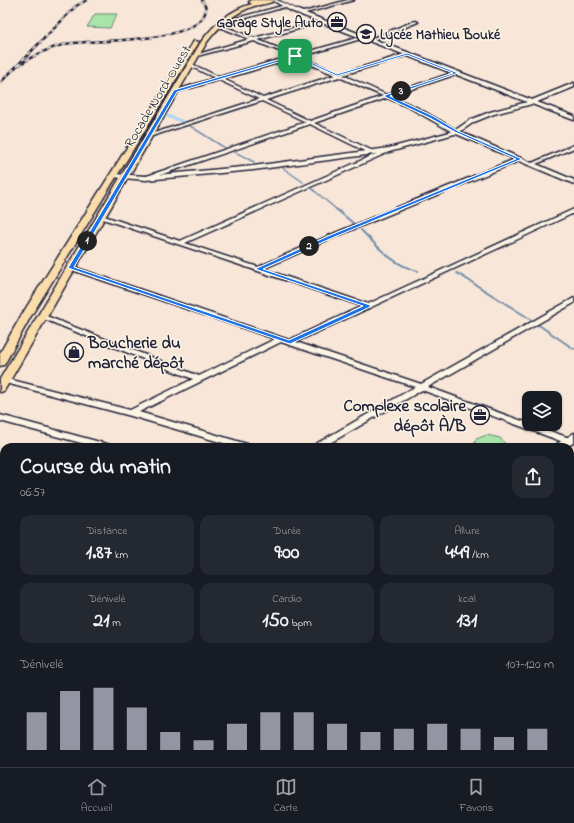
<!DOCTYPE html>
<html lang="fr">
<head>
<meta charset="utf-8">
<style>
  :root { --surface:#171b24; --page:#242831; --text:#f1f3f6; --muted:#9ea1a6; --line:#363941; --accent:#9495a2 }
  body { margin:0; font-family:"Indie Flower",sans-serif; background:var(--page); color:var(--text); height:100vh; display:flex; flex-direction:column; font-size:15px; white-space:nowrap }
  * { box-sizing:border-box; margin:0 }
  p { font-size:13px; color:var(--muted) }
  .icon { flex:none; width:22px; height:22px; fill:none; stroke:currentColor; stroke-width:2; stroke-linecap:round; stroke-linejoin:round }
  .map { position:relative; flex:1; overflow:hidden }
  .drawer { position:absolute; left:0px; top:443px; width:574px; height:324px; display:flex; flex-direction:column; background:var(--surface); border-radius:12px 12px 0 0; box-shadow:0 1px 3px #0004 }
  .drawer>* { flex:none }
  .fabs { position:absolute; left:522px; top:391px; display:grid; gap:8px }
  .fabs a { display:grid; place-items:center; width:40px; height:40px; border-radius:8px; background:var(--surface); box-shadow:0 1px 3px #0004; font-size:20px }
  .pin { position:absolute; display:grid; place-items:center; width:34px; height:34px; color:#fff; margin:-17px; border-radius:8px; box-shadow:0 2px 6px #0006 }
  .km { position:absolute; width:20px; height:20px; margin:-10px; border-radius:50%; background:#222; color:#fff; font-size:11px; line-height:20px; text-align:center }
  .round { display:grid; place-items:center; flex:none; width:42px; height:42px; border-radius:12px; background:var(--page) }
  .headline { display:flex; align-items:center; justify-content:space-between; height:68px; padding:0 20px }
  h1 { font-size:22px; font-weight:800; line-height:30px }
  .metrics { display:grid; grid-template-columns:repeat(3,1fr); gap:6px; height:68px; padding:4px 20px }
  .metrics div { display:grid; align-content:center; border-radius:10px; background:var(--page); text-align:center }
  .metrics b { font-size:20px; font-weight:800 }
  .metrics small { font-size:11px; font-weight:400 }
  .metrics p { font-size:11px }
  .chart { height:112px; padding:8px 20px }
  .chart p { display:flex; justify-content:space-between }
  .chart svg { width:100%; height:72px; margin-top:4px; stroke:var(--accent); stroke-width:6 }
  .tab-bar { display:flex; justify-content:space-around; align-items:center; height:56px; border-top:1px solid var(--line); background:var(--surface); font-size:11px; color:var(--muted) }
  .tab-bar a { display:grid; justify-items:center; gap:2px }
  .tab-bar .selected { color:var(--accent) }
  .map>svg:first-child { display:block }
</style>
</head>
<body>
<div class="map">
<svg width="574" height="767" viewBox="0 0 574 767">
  <rect width="100%" height="100%" fill="#f8e7d8"/>
  <filter id="ink" filterUnits="userSpaceOnUse"><feTurbulence type="fractalNoise" baseFrequency=".025" numOctaves="2"/><feDisplacementMap in="SourceGraphic" scale="8" xChannelSelector="R" yChannelSelector="G"/><feConvolveMatrix kernelMatrix="1 2 1 2 8 2 1 2 1" color-interpolation-filters="sRGB"/></filter>
  <g filter="url(#ink)">
    <path fill="#a9e4aa" stroke="#668372" d="M95 14H117L110 28 87 27Z
      M487 435 500 438 508 447H473L476 439Z"/>
    <g fill="none" stroke-linecap="round" stroke-linejoin="round">
      <path stroke="#758eac" stroke-width="1.5" d="M187 124 225 148
        M233 151 254 162
        M283 168 303 182
        M309 186 337 210"/>
      <path stroke="#758eac" stroke-width="2" d="M336 209 353 223
        M361 230C379 248 393 265 418 271
        M457 273 527 317 574 349"/>
      <path fill="#acd6f7" fill-rule="evenodd" d="M166 115H170L185 121 182 123 166 117Z"/>
      <defs>
        <path id="minor" d="M348 0H354L302 14 300 13Z
          M282 6 285 7 221 25 254 38 323 20V22L258 40 296 55 364 36V38L300 57 340 74 408 53V55L343 75 387 95 455 72H457V74L391 96 416 107 458 131 532 163 574 145V148L536 164 574 180V184L519 161 332 238 263 269 368 304 574 209V213L296 342 421 384 574 298V303L428 387 572 439 573 441 572 443H566L422 390 323 447H313L314 445 415 387 281 342 139 412 247 444 250 445 251 447H237L131 416 2 382 1 380 2 378H4L130 410 193 379 39 317 38 316 41 314 199 376 275 339 69 269V267L71 266 289 340 362 306 100 218V216H104L180 241 387 149H391V151L185 243 258 267 328 236 515 159 454 133 412 109 387 98 314 123 375 152V154H371L310 124 148 179H144V177L306 122 262 101 152 136 148 135 259 99 219 80 176 92 174 91 215 78 190 66V64H192L219 77 292 56 254 41 197 56 195 55 250 39 217 26 218 23ZM296 58 335 75 263 98 223 79ZM339 77 383 96 310 121 266 100Z
          M415 21 418 22 371 41 368 40Z
          M0 415 107 444 110 445 111 447H96L0 421Z
          M4 585V594L0 596V587Z
          M570 592 574 594V603L570 601Z
          M574 635V646L570 648V637Z
          M231 763H243L244 767H232Z
          M423 763H442L444 767H421Z"/>
        <path id="tertiary" d="M272 0H277L295 9 532 100 574 83V87L537 102 574 116V120L532 104 494 114 474 122 458 133 389 152 253 170 146 180 112 177 111 176 114 174 146 176 253 166 389 148 454 131 470 120 490 112 527 102 291 11Z
          M574 433V442L567 447H555L557 444Z
          M0 739 4 741V763H14L15 767H1Z
          M92 763H110L108 767H90Z"/>
        <path id="primary" d="M252 0H275C268 5 261 4 254 6 234 13 219 26 207 42L4 391 0 392V379L201 42C214 24 230 10 252 4L249 2Z
          M194 41 199 42 31 316 4 365 0 366V353L21 316Z"/>
      </defs>
      <use href="#minor" stroke="#22223b" stroke-width="3"/>
      <use href="#tertiary" stroke="#22223b" stroke-width="3"/>
      <use href="#primary" stroke="#22223b" stroke-width="3"/>
      <use href="#minor" fill="#fcf5e5" fill-rule="evenodd"/>
      <use href="#tertiary" fill="#fcf5e5" fill-rule="evenodd"/>
      <use href="#primary" fill="#faddab" fill-rule="evenodd"/>
      <defs>
        <path id="rail" d="M19 65C34 55 49 48 66 44 93 39 205 45 206 8L202 0
          M0 83 76 6 87 0"/>
      </defs>
      <use href="#rail" stroke="#22223b" stroke-width="2.5"/>
      <use href="#rail" stroke="#fcf5e5" stroke-width="1.5" stroke-dasharray="4" stroke-linecap="butt"/>
    </g>
  </g>
  <path fill="#1a73e8" stroke="#fff" fill-rule="evenodd" d="M407 53 458 73 390 96 433 116 458 131 522 159 332 238 263 269 370 305V307L290 344 68 268 174 90 295 55 337 74ZM407 55 453 73 385 95V97L430 118 455 132 516 159 328 236 255 269 363 306 289 340 74 267 177 92 295 57 337 76Z"/>
  <defs>
    <symbol id="office-ring" viewBox="-11 -11 22 22"><circle r="9.5" fill="#fcf5e5" stroke="#22223b" stroke-width="1.5"/><path d="M-6-3h4V-5.5h4V-3h4V5H-6ZM-1-4.5V-3h2v-1.5ZM-6 0V1H6V0Z" fill="#22223b"/></symbol>
    <symbol id="school-ring" viewBox="-11 -11 22 22"><circle r="9.5" fill="#fcf5e5" stroke="#22223b" stroke-width="1.5"/><path d="M0-5L7-2L0 1L-7-2ZM-4 1L0 2.5L4 1V4Q0 6-4 4Z" fill="#22223b"/></symbol>
    <symbol id="shop-ring" viewBox="-11 -11 22 22"><circle r="9.5" fill="#fcf5e5" stroke="#22223b" stroke-width="1.5"/><path d="M-5-2.5h2.3a2.7 3.5 0 0 1 5.4 0H5L5.5 6h-11ZM-1.5-2.5h3a1.5 2.3 0 0 0-3 0Z" fill="#22223b"/></symbol>
  </defs>
  <g fill-rule="evenodd">
    <use href="#office-ring" x="326" y="11" width="22" height="22"/>
    <use href="#school-ring" x="355" y="23" width="22" height="22"/>
    <use href="#shop-ring" x="63" y="341" width="22" height="22"/>
    <use href="#office-ring" x="469" y="404" width="22" height="22"/>
  </g>
  <g text-anchor="middle" stroke-width="3" stroke-linejoin="round" paint-order="stroke">
    <g font-size="14" font-weight="bold" fill="#22223b" stroke="#fcf5e5" text-anchor="end">
      <text x="323" y="27">Garage Style Auto</text>
      <text x="380" y="39" text-anchor="start">Lycée Mathieu Bouké</text>
    </g>
    <g font-size="14" fill="#22223b" stroke="#fcf5e5">
      <text transform="translate(157 96) rotate(-59)" y="5">Rocade Nord-Ouest</text>
    </g>
    <g font-size="17" font-weight="bold" fill="#22223b" stroke="#fcf5e5" text-anchor="start">
      <text x="88" y="348">Boucherie du<tspan x="88" dy="20">marché dépôt</tspan></text>
      <text x="466" y="411" text-anchor="end">Complexe scolaire<tspan x="466" dy="20">dépôt À/B</tspan></text>
    </g>
  </g>
</svg>
<div class="fabs">
<a><svg class="icon" aria-label="layers" viewBox="0 0 24 24"><path d="M12 4l9 5-9 5-9-5zM3 14l9 5 9-5"/></svg></a>
</div>
<div class="pin" style="left:295px;top:56px;background:#1e9e55"><svg class="icon" aria-label="arrive" viewBox="0 0 24 24"><path d="M6 21V4h12l-3 4 3 4H6"/></svg></div>
<b class="km" style="left:87px;top:241px">1</b>
<b class="km" style="left:309px;top:246px">2</b>
<b class="km" style="left:401px;top:91px">3</b>
<section class="drawer">
<div class="headline"><div><h1>Course du matin</h1><p>06:57</p></div><a class="round"><svg class="icon" aria-label="share" viewBox="0 0 24 24"><path d="M12 15V3M7 8l5-5 5 5M5 13v7h14v-7"/></svg></a></div>
<div class="metrics">
<div><p>Distance</p><b>1.87<small> km</small></b></div>
<div><p>Durée</p><b>9:00</b></div>
<div><p>Allure</p><b>4:49<small> /km</small></b></div>
</div>
<div class="metrics">
<div><p>Dénivelé</p><b>21<small> m</small></b></div>
<div><p>Cardio</p><b>150<small> bpm</small></b></div>
<div><p>kcal</p><b>131</b></div>
</div>
<div class="chart"><p><span>Dénivelé</span>107–120 m</p>
<svg viewBox="0 0 160 44" preserveAspectRatio="none"><path d="M5 44V21M15 44V8M25 44V6M35 44V18M45 44V33M55 44V38M65 44V28M75 44V21M85 44V21M95 44V28M105 44V33M115 44V31M125 44V28M135 44V31M145 44V36M155 44V31"/></svg>
</div>
</section>
</div>
<nav class="tab-bar">
<a class="selected"><svg class="icon" aria-label="home" viewBox="0 0 24 24"><path d="M3 11l9-7 9 7M6 9v11h12V9"/></svg>Accueil</a>
<a><svg class="icon" aria-label="map" viewBox="0 0 24 24"><path d="M3 6l6-2 6 2 6-2v14l-6 2-6-2-6 2zM9 4v14M15 6v14"/></svg>Carte</a>
<a><svg class="icon" aria-label="saved" viewBox="0 0 24 24"><path d="M7 4h10v16l-5-4-5 4z"/></svg>Favoris</a>
</nav>
</body>
</html>
